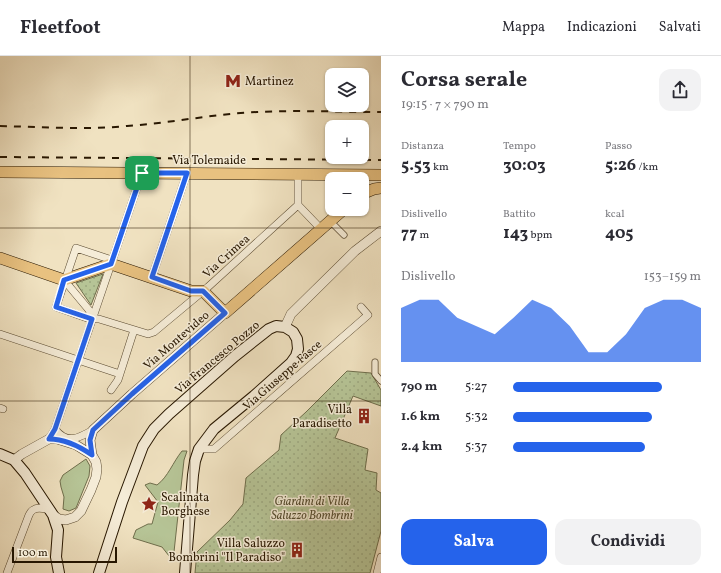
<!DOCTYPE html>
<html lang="it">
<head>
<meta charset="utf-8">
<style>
  :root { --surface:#fff; --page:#f2f2f3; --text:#2b2b33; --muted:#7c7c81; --line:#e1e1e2; --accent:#2563eb }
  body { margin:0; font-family:Vollkorn,serif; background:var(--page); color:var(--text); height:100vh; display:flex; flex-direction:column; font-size:15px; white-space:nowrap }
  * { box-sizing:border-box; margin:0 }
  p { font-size:13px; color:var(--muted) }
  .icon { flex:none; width:22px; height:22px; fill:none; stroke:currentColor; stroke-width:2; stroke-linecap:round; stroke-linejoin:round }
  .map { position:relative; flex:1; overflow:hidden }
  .details { display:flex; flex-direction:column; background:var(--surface); width:340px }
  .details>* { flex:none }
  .buttons { position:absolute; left:325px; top:12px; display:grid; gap:8px }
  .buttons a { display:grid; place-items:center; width:44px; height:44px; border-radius:8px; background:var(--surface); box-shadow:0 1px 3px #0004; font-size:20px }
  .scale { position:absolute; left:12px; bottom:10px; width:105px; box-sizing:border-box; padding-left:4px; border:2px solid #281701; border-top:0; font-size:11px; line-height:14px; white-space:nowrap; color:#281701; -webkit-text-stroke:3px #f5ecd7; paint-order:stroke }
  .pin { position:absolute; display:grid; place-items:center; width:34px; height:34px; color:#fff; margin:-17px; border-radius:8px; box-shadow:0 2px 6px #0006 }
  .round { display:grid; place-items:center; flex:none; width:42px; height:42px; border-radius:12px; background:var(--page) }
  .headline { display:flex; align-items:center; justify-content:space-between; height:68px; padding:0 20px }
  h1 { font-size:22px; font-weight:700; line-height:30px }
  .figures { display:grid; grid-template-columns:repeat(3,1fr); gap:6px; height:68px; padding:4px 20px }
  .figures div { display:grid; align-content:center }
  .figures b { font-size:17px; font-weight:700 }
  .figures small { font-size:11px; font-weight:400 }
  .figures p { font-size:11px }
  .chart { height:112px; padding:8px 20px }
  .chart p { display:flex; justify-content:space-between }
  .chart svg { width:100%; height:72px; margin-top:4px; fill:var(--accent); opacity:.7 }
  .button { display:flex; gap:8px; margin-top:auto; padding:8px 20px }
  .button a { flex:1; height:46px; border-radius:12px; background:var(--accent); color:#fff; font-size:16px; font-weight:700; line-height:46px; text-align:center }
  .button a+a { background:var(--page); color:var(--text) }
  ul { padding:0 20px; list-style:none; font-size:13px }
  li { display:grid; grid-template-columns:64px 48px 1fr; align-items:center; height:30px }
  li i { height:10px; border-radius:5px; background:var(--accent) }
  header { display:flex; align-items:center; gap:24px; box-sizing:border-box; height:56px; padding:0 20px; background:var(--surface); border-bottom:1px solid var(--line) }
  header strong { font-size:19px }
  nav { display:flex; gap:22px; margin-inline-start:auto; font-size:14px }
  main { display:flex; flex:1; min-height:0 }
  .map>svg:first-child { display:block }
</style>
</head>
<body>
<header>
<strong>Fleetfoot</strong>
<nav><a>Mappa</a><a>Indicazioni</a><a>Salvati</a></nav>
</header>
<main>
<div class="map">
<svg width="381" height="517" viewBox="0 0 381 517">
  <defs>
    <pattern id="grass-dots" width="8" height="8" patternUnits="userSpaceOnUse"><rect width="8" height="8" fill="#b6c496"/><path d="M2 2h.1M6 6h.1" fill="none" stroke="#9ca880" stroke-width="1.8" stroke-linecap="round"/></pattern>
  </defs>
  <rect width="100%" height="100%" fill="#f0e2c1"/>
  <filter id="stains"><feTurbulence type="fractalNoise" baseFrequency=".005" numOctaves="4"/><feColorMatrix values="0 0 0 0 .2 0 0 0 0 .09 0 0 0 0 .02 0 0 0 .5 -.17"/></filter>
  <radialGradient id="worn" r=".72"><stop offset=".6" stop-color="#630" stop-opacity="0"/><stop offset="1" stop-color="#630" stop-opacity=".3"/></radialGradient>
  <path fill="url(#grass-dots)" stroke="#6f6e4c" d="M103 218 91 249 76 227Z
    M347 315 371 317 381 334V350L353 340 335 382 368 393 365 414 377 417 376 434 381 437V475L370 517H195L197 496 230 464 243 448 246 422 279 394 281 379 306 356Z"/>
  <path fill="#b6c496" stroke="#6f6e4c" d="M182 395H187L184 404 173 505 162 491 133 482 136 474 148 468H152L158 446 145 429 150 427 157 429C168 421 173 406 182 395Z
    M86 403 90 410 89 420 76 452 69 455 63 453 64 441 61 431 60 425 63 419Z"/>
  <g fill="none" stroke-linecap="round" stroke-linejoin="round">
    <defs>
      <path id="pedestrian" d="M334 169 344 179
        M375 306V318L381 325"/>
      <path id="minor" d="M298 149 321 173
        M111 208 109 203 76 192 56 251 87 262 99 263 148 278 154 276 208 231 298 149V118
        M152 221 187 117
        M64 224 89 254 92 263
        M0 278 120 318
        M111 334 118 324 134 274
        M0 352 3 353
        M55 373C67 389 79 382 93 374
        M49 383 55 373 142 117
        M199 393H214L368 259 361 251
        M7 517 29 459C30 457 31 455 33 454 38 450 45 453 50 454
        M377 517 381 501"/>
      <path id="tertiary" d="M285 271 291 258 355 195 381 175
        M14 404 22 398 49 383H57L76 389 92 399
        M53 459 59 463 66 464 75 461 81 455 91 434 96 421 97 413 96 406 92 399 90 384 93 374 132 338 225 257"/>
      <path id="secondary" d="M0 398 14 404 25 417 53 459 58 474 56 501 59 517
        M99 517 122 446 143 390 154 373 169 358 235 300 269 273 276 270 285 271 293 276 297 283 298 293 296 300 291 307 254 340 214 373 199 393 195 405 193 419 185 517"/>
      <path id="primary" d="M0 116 381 119
        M362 138 374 133 381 132
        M0 202 64 224 111 208 191 235H203L225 257 344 153"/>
    </defs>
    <use href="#pedestrian" stroke="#5a4a31" stroke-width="7"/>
    <use href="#minor" stroke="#5a4a31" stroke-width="8"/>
    <use href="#tertiary" stroke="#5a4a31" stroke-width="10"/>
    <use href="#secondary" stroke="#281701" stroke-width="12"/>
    <use href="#primary" stroke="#281701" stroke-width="12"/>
    <use href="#pedestrian" stroke="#f5ecd7" stroke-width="5.5"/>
    <use href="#minor" stroke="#f5ecd7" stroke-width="7"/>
    <use href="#tertiary" stroke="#f5ecd7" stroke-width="9"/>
    <use href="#secondary" stroke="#f5ecd7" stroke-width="10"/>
    <use href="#primary" stroke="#e8c180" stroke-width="11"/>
    <path stroke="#281701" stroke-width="2" stroke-dasharray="7 7" stroke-linecap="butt" d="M0 70C42 71 85 74 127 70 171 67 213 58 257 56 298 54 340 56 381 56
      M0 101 381 104"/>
  </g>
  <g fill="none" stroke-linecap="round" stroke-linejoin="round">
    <defs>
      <path id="route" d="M142 117H187L152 221 191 235H203L225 257 132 338 93 374 90 384 92 399C79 390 65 383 49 383L55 373 92 263 56 251 64 224 111 208Z"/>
    </defs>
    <use href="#route" stroke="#fff" stroke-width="8"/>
    <use href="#route" stroke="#2563eb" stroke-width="5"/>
  </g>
  <path fill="none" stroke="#281701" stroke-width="1" stroke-opacity="0.55" d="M190 0V517M0 172H381M0 345H381"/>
  <defs>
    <symbol id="metro-bare" viewBox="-9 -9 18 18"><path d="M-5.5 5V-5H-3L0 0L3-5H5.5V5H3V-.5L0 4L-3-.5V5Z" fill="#8f2418" stroke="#f5ecd7" stroke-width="2.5" paint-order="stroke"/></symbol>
    <symbol id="building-bare" viewBox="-9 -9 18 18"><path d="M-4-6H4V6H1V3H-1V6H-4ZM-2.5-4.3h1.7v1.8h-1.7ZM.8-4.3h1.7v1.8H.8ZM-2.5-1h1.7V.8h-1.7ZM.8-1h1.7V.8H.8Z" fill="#8f2418" stroke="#f5ecd7" stroke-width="2.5" paint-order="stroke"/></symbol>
    <symbol id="sight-bare" viewBox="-9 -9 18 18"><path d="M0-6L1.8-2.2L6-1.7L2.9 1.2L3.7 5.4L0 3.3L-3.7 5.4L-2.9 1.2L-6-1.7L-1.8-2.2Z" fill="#8f2418" stroke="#f5ecd7" stroke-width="2.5" paint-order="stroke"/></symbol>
  </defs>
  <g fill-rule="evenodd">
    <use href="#metro-bare" x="222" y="14" width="22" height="22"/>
    <use href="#building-bare" x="353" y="349" width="22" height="22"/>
    <use href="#sight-bare" x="138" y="437" width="22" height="22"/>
    <use href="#building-bare" x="286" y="483" width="22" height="22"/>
  </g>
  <g text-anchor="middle" stroke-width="3" stroke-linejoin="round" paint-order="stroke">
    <g font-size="12" fill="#281701" stroke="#f5ecd7" text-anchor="start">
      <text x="245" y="29">Martinez</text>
      <text x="352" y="357" text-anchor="end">Villa<tspan x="352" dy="14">Paradisetto</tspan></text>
      <text x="161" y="445">Scalinata<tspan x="161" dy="14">Borghese</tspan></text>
      <text x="285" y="491" text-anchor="end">Villa Saluzzo<tspan x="285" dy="14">Bombrini "Il Paradiso"</tspan></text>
    </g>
    <g font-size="12" fill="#281701" stroke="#f5ecd7">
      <text x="209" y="108">Via Tolemaide</text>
      <text transform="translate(226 200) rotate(-42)" y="4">Via Crimea</text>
      <text transform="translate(176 284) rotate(-41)" y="4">Via Montevideo</text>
      <text transform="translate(217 301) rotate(-40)" y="4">Via Francesco Pozzo</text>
      <text transform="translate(282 319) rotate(-41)" y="4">Via Giuseppe Fasce</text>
    </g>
    <g font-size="12" font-style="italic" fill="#534b2e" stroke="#f5ecd7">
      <text x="312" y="449">Giardini di Villa<tspan x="312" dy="14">Saluzzo Bombrini</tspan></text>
    </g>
  </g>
  <rect width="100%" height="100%" filter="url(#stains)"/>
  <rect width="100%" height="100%" fill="url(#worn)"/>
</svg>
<div class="buttons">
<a><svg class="icon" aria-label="layers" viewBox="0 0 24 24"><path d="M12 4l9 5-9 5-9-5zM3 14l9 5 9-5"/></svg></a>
<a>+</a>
<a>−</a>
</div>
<div class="scale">100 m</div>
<div class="pin" style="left:142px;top:117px;background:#1e9e55"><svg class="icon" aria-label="arrive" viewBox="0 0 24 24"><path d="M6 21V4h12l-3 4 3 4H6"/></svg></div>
</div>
<section class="details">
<div class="headline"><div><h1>Corsa serale</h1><p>19:15 · 7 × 790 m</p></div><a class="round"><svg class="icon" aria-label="share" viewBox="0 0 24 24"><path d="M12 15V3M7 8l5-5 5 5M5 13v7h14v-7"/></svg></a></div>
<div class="figures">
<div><p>Distanza</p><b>5.53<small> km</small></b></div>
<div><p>Tempo</p><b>30:03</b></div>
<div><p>Passo</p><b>5:26<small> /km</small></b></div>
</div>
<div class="figures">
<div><p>Dislivello</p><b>77<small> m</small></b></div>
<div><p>Battito</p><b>143<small> bpm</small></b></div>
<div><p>kcal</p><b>405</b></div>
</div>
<div class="chart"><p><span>Dislivello</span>153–159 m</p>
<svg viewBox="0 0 160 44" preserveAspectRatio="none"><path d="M0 44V11L10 6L20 6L30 17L40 22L50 27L60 17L70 6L80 11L90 22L100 38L110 38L120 27L130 11L140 6L150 6L160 11V44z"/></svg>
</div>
<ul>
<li><b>790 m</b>5:27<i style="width:79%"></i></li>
<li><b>1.6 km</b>5:32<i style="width:74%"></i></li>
<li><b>2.4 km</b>5:37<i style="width:70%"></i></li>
</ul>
<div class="button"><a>Salva</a><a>Condividi</a></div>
</section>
</main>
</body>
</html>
